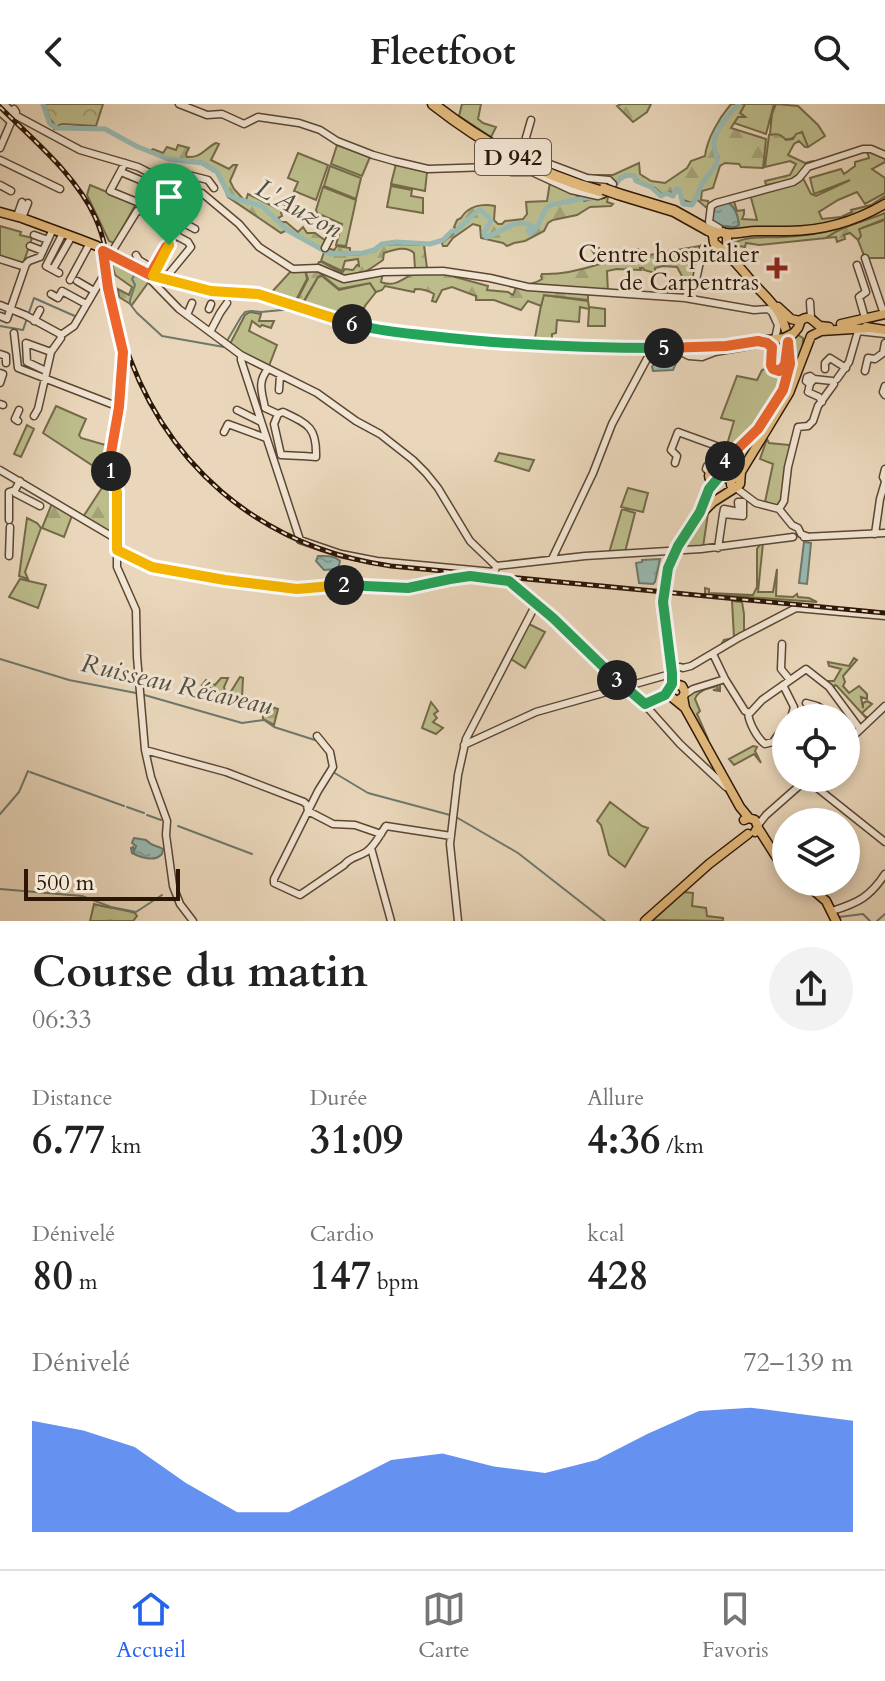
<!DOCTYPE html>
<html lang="fr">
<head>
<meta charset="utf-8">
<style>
  :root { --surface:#fff; --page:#f2f2f2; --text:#222; --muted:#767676; --line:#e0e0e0; --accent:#2563eb }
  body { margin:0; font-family:Cardo,serif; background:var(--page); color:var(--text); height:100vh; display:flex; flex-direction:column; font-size:30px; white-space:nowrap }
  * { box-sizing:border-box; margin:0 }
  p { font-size:26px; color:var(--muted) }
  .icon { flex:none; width:44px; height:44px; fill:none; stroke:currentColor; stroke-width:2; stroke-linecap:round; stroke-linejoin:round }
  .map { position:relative; height:817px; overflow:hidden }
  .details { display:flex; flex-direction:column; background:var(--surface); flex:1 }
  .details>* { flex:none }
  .buttons { position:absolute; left:772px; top:600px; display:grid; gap:16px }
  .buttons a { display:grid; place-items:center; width:88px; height:88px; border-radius:50%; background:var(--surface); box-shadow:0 4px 12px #0003; font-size:40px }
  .scale { position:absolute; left:24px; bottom:20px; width:156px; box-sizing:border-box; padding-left:8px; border:4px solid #2c1606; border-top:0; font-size:22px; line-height:28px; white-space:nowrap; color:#2c1606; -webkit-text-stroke:6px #f1e5d3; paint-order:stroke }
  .pin { position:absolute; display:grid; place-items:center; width:68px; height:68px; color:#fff; margin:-82px -34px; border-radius:50% 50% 50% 0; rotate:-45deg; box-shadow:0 0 8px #0007 }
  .pin .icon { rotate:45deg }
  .km { position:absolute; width:40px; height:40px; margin:-20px; border-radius:50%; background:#222; color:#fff; font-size:22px; line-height:40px; text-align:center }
  .round { display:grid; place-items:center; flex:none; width:84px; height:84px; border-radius:42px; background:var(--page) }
  .headline { display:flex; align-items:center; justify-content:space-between; height:136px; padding:0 32px }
  h1 { font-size:44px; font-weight:600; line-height:60px }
  .metrics { display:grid; grid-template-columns:repeat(3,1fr); gap:12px; height:136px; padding:8px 32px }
  .metrics div { display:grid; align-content:center }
  .metrics b { font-size:40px; font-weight:600 }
  .metrics small { font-size:22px; font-weight:400 }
  .metrics p { font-size:22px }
  .chart { height:224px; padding:16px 32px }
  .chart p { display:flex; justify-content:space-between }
  .chart svg { width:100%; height:144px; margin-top:8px; fill:var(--accent); opacity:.7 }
  header { display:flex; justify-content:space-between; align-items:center; height:104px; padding:0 32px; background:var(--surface); font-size:36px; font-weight:600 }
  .dock { display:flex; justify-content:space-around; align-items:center; height:112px; border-top:2px solid var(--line); background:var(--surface); font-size:22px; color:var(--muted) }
  .dock a { display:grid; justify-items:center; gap:4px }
  .dock .selected { color:var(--accent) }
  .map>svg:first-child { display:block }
</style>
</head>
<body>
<header><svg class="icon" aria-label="back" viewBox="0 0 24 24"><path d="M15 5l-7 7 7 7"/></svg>Fleetfoot<svg class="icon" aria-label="search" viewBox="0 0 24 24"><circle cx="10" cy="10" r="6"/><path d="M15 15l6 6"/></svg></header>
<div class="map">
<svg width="885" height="817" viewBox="0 0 885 817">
  <defs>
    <pattern id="forest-firs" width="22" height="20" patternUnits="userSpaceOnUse" patternTransform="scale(2)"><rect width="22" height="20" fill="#bdbd8c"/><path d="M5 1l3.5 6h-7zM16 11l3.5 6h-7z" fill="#a3a277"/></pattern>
    <pattern id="park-crowns" width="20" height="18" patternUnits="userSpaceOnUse" patternTransform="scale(2)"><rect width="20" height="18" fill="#bdbd8c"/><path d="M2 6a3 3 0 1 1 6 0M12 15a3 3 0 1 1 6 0" fill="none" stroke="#a3a277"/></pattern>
    <pattern id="water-ripples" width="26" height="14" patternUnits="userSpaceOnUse" patternTransform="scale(2)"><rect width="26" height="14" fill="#98b9b2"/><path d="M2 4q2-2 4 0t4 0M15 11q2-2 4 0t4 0" fill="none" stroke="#839e98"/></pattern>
  </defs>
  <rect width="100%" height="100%" fill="#ead7bb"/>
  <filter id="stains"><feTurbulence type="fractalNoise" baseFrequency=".0025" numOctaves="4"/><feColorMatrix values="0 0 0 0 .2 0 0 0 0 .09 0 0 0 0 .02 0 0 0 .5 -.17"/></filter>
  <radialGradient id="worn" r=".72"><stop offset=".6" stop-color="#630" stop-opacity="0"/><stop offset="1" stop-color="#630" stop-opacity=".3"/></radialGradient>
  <path fill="#bdbd8c" stroke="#746a49" stroke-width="2" d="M745 0H774L766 30 734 19 738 13 744 12 740 9Z
    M776 0 798 2 818 21 825 32 808 43 802 28C788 39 785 36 770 30L772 10Z
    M337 41 370 53 362 72 331 60Z
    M867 47 885 53V58L872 65 885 74V89L865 100 857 88 838 96 819 108 822 115 841 113 852 108 851 106 871 101 885 92V97L860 110 825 121 734 128 721 124 735 123 739 121C738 113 735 102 727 98L733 94 737 107 744 106V110L742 115 757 116 750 90 802 72 811 90 816 92 850 76 814 90 810 74 841 65 844 70 855 62V58L869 54Z
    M298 49 328 61 316 96 294 87 298 78 288 74Z
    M396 60 425 65 427 68 425 87 391 80Z
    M330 62 361 74 356 95 324 82Z
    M90 81 136 100 114 139 109 137 87 91Z
    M391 82 412 86 411 92 423 94V109L387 103Z
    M323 83 356 96 346 142 336 141 342 120 317 109 316 106Z
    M885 116V154H865L858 136 860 132 859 125Z
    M0 122 21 128 20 131 32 134 23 160 0 154Z
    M847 122V123L826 134 759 141 746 139 745 143 739 142 736 146 738 151 736 152 732 143 734 139C749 131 767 134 784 133 805 132 827 128 847 122Z
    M292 166H305L307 175 295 198 269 191Z
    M322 172 339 186 370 179 376 188 365 202 358 218 302 201 318 173Z
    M543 191 588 197 589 203 605 205V222H588L589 205 580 203 579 218 557 216 556 229 552 230V239H534Z
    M250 208 261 210 259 217H274L271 224 262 221 260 223 252 217 249 227 277 241 269 262 242 249 230 240 245 211Z
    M798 231 803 234C805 266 756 339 738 370L728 374 720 371 721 365 784 287 789 235Z
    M770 243 771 265 784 266V279L762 316 723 354 734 317 721 314 737 272 757 276 762 266 768 264 767 250Z
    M56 302 86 315 79 331 81 334 109 342 110 373 43 329Z
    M27 321 34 325 21 353 14 350Z
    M767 335 769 339 789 341 792 339 783 392 779 402 765 398 773 360 760 355Z
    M499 349 534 356 529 367 495 357Z
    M628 384 648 389 643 408 621 403Z
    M709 403 703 443 680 444Z
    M622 405 635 409 625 448 609 449Z
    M27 414 37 419 41 424 25 468 28 475 19 472Z
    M761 439H763L758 488H773L777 465 776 492 793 493 797 490 798 493 809 494 817 498 705 490V484L709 485V489L753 491 757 483V445Z
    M20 475 46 481 38 504 9 493Z
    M732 497 742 498 744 510V528L721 541 724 536 734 534Z
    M527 519 545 528 525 564 508 553Z
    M854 554 857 556 843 572 845 578 843 582 849 589 859 582 867 590V595L861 593 863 604V599L867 597 872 600 862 609 866 613H870L867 615 837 582 835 581 833 584 826 577H834L841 565 829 562 828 558 849 562Z
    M716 579 720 581V587L713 586 718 585 717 582C709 584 698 586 695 595L700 607 697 610 708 635 707 637 687 603 686 592 689 589Z
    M431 598 438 607 434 610 437 614 433 618 443 624 436 630 422 624Z
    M753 642 757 643 755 647 761 659 754 650 734 661 729 655Z
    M610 698 642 722 648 724 625 763 609 751 601 721 597 717Z
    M683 788 693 789 692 802 706 804 707 812 723 814V817L653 816Z"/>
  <path fill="url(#forest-firs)" stroke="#746a49" stroke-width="2" d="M462 0H481L478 15 483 19 496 23 491 33 459 12Z
    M621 0H651L647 8 633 18 617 2Z
    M731 0H745L740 9 745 13H738L731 24 766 35 763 64 741 63 739 60 725 59 720 62 713 84 702 87 701 96 708 97 709 100 708 105 695 94 692 99 683 96 680 87 676 89 666 88 662 90 655 84 641 79 631 70 620 73 614 82 613 79 583 71H613L639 59 640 70 651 77 665 79 687 64 691 57 705 52C707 35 719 14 731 0Z
    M802 28 808 43H805L799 37 794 40 788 51 805 59 813 57 816 59 795 76 766 81 765 77 790 71 796 60 790 57 765 63 769 31C777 30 780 29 786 36L793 35 796 30Z
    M216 39 219 40 211 56 229 65 233 61H237L230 77 234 85 244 96H246L248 90 278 105 284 97 286 100 281 108 282 112 278 114 281 118H286L298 128 303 123 307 129H315L326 137 327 144 334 146 337 142 350 144V151L363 150 375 147 382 141 396 140 424 141 427 164 415 165 414 149C406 141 393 146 384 149L383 156C352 178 352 175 317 162L319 158H322L342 169 345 165 353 166 357 161 359 162 358 155 345 157 342 167 321 157 324 148 292 128 287 126 281 129 228 93 217 67 203 58 168 54 150 47 153 45 163 49 167 43 176 46 178 41 189 44 186 50 187 53C202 54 205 44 216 39Z
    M550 78 570 86 584 97 605 92 608 93 607 98 613 100 611 102 590 103 577 111 553 116 548 119 544 127 525 137 514 139 507 142 503 139 481 134 480 122 473 120 453 134 447 142H443L442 139 457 126 454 123 457 116 461 114C468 102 482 99 495 102L494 116 498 120H502L505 117 523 115 527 110 526 98 547 97Z
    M885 109V115L859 125 861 132 858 136 850 129 844 131 845 135 837 138 836 133 826 134C844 121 864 118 885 109Z
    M699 142 701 144 695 177 689 185 677 163 663 162 655 164V169L644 166 643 164H640L641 166 617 165 607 167 608 188H588V196L544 191 541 202 528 197 521 206 494 196H476V192L452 183 442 186 436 198 432 197 434 190C428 186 423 185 415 185L414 188 385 182 382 186 376 188 370 179 339 185 322 171 318 173 302 200 296 198 308 175 305 166 313 165 347 176 383 169 381 178C394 184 405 174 415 168L455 169V173L488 182 487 186 508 188 513 191 517 181C526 181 535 180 542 175L541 172 542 170C562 171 581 166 600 160L592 146 599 144 602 153 629 150 638 145 644 152Z
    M110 152 150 176 132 201 119 193 118 185 129 191 132 183 115 171Z
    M109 373 113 375 116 386V434L83 413Z
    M53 397 73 409 64 433 42 424Z
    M240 573 243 574 242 594 278 605 274 621 263 615V607C241 600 223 588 202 581L206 576 215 581 221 574H228L224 583 225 587 230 589Z"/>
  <path fill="url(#park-crowns)" stroke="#746a49" stroke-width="2" d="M44 0H103L96 22 62 20 57 22 54 26 55 21 50 15Z
    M94 800C108 804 122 805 135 809L137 812 133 817H90Z"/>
  <path fill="url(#water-ripples)" stroke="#6d786d" stroke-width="2" d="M727 98C735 102 738 113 739 121L735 123 713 121 710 115 714 103Z
    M658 253H676L678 255 673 266 653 267 652 263Z
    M804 438 811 439 807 480 799 479Z
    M318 452C326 452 334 451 340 457L338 465 324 466 316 457Z
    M660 455 655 478 653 480 639 479 636 459 642 458V456Z
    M134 734 146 736C154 744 155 740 163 745L162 750C154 759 140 753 132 749L131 744 133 743 134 747 136 742 132 739Z"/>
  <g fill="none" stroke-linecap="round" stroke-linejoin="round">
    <path stroke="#6d786d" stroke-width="2" d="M138 105 142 102 158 76
      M135 170 132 175 135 181 130 196V200L137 209 162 232 224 243
      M0 222 23 226 34 194 77 213
      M227 237 241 213 245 208 251 207 261 208 293 205 365 227
      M0 555 69 576 141 590 242 619 264 616 274 623 318 637
      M30 668 124 702
      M333 668 368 689 450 711
      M127 703 144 709
      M0 710 19 688 28 667
      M147 711 161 716
      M456 713 518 749 605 817
      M178 722 252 750
      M0 785 82 792 111 803 136 808 162 791
      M839 813 863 810 870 817
      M877 817 885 810"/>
    <path stroke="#98b9b2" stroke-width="5" d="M43 0 50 20 57 24 105 25 136 42 168 55 202 59 217 68 229 91 237 95 262 102 287 126 330 150 363 149 374 146 382 140 396 138 430 140 443 136 452 127H456C463 122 474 108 480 106L488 113 491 117 484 129 486 133C503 129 514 113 532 122L531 125 528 126 530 130C544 120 538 111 550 101L585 94H598
      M614 84C618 75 624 69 634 72L636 77 651 83 661 92 666 89 673 92 676 85H679L683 100 692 101C697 95 697 91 700 84 703 76 716 64 717 57 718 51 713 44 714 38 716 25 729 9 739 0"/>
    <defs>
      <path id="minor" d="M4 0 11 7 14 5 16 8 13 10 11 7
        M179 0 207 11 222 10 244 20 258 13 299 19 320 26 337 37 373 51 394 57 428 65 490 63 512 68H532L571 86 598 92C604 91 611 86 613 80L609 76 587 74 526 51 525 37 531 16
        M0 8 11 18
        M15 11 80 46 138 63 175 82 202 89 239 120 259 143 293 165 318 164 344 175 383 168 443 167 490 174 528 183 685 194 754 206 768 205 772 208 778 221 775 235
        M0 44 15 9
        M0 56 60 85
        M125 59 110 87 137 98 145 90 156 72
        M169 66 208 76 214 84
        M121 68 150 80
        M0 81 11 87
        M159 101 155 96 164 89 166 78
        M17 112 22 98
        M22 114 28 99
        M182 118 195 125
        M720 128 719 124 709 118 711 102 716 99 793 78 799 74 808 63 863 45H871L885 51
        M34 131 48 136
        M30 142 43 147
        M325 144 334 126
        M103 146 102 153 108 184 123 248 120 293 110 355 117 388V463L136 506 137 553 145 646 151 673 167 717 166 731 173 782 180 800 193 817
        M112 151 113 146 137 107H143
        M136 151 139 156 165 172 168 171 191 143 188 138 175 131
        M865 154 884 210
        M0 155 25 163
        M857 161 866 188 859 193 865 214
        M53 165 72 132
        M59 169 46 162 63 129
        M147 172 179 205 241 251 317 289 356 317 380 330 413 356 426 369 438 384 470 437 496 462 585 452 701 445 793 433
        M150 175C152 163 162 146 171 138L199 88
        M70 176 90 139
        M77 177 94 187
        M51 190 58 194 62 187 86 200
        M685 194 696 176 703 144
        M810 198 811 214
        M0 201 25 211 60 230 61 234 51 248 38 305 34 312
        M209 205 211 200
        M187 211 192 199
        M0 212 7 215 26 160 29 157 40 153 53 125
        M34 217 40 206
        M210 228 220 209 227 199
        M14 229 18 264 119 303
        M61 231 74 222 105 169
        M649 249 681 248 689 252 702 253 715 248 755 241
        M0 250 6 252V259
        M241 251V256L300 436 341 450 377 457 494 468 497 462
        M268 265C257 278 262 288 265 304L278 310 274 320 281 351 301 352
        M825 265V259L830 254 846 264
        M46 267 27 258 26 239 51 248
        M865 267 868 254 875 255 883 249 885 239
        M0 269 3 270 0 279
        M837 275 849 258 858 227 885 230
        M810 280 808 288 819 293 822 298
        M885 282 883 288 885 291
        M279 286 280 271
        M0 300 3 301
        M237 306 261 318
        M278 310 283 308C308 320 317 323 316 353L303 352
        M18 317 15 315 19 306
        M224 328 228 320 266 334
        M675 359 677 352 671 346 678 328 722 344V351L717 360 707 362 706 365 710 369
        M885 365 883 373 885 377
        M0 366 118 436
        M719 373 731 377
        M736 384 756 399 779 405 792 421 798 424 801 430 808 433
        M15 386V389L40 402
        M779 405 784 397 788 363 798 323 808 322 813 317 818 302 834 280 832 277 814 275 810 272 807 273 806 277 810 280 814 275
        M9 416V388L15 386 20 377
        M875 430 880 395 885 378
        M804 433 885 429
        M718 444 723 410 743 412V398H738L739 408 724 405 723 410
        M117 446 152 463 166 466 271 483 297 485 342 481 408 484 450 475 470 472 509 477 553 514 611 572 638 593 680 640 726 683
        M9 452 10 423
        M552 455 593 369 612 320 649 251V244
        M782 540 781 565 790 576
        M713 550 725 575
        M680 563 683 564 691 562 740 533 796 504 885 512
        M783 581 794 603 791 614
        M684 591 693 585 725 575 745 607 750 609 762 596 806 565 829 583 860 625
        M806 599 817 602 838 614
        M645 600 659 594 668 587
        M748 609C749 619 757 634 765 640L773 638 786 620
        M317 632 330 648 333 663 318 687 274 775V779L300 791 344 761C350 753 358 753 366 748 375 742 380 730 386 722L451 732
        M846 639 885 602
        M464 641 536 608 667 571
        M145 646 226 668 304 698 307 701 308 707 333 720 355 721 381 730
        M809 674 816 683 885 738
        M758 721 766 711 808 674
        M371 744 391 817
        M832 807C858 799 870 793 885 770
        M458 817 450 740 458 671 466 635 536 500"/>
      <path id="major" d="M0 108 22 114 79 135 97 142 140 167 158 174 211 187 258 190 373 225 475 237 620 245 712 243 784 234
        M725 129C736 131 746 127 757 127 767 127 778 127 788 127 822 127 856 117 885 100
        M778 203 791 215 800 217
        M841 220 885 210
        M866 223 885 226
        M793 230 798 224 801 216C811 210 813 218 820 222L829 223
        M776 243C772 250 769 258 773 265L778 267 782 266 786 255
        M714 367C720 362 725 356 731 350 771 312 808 269 780 211 773 198 762 189 752 178 740 163 729 150 714 139L713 132 716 129 723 128 727 132V142L736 158
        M709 372a5 5 0 1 1 10 0a5 5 0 1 1-10 0Z
        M741 368 740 380 737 383H733L731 381V377L741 368 789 289 811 232 821 227 869 224
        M703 408 713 398 735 384
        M678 442 700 408 709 385 715 377
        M665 478 673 452
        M663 492C662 521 675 556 671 582
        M683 593 685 604 740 703 749 714
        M677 597 683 593 685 588 682 582 676 580 669 584V591L685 604
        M744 716 749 714 755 716 758 723 755 728
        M758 724 777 754 786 764
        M804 778 826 797 836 817
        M645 817 709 760 748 730"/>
      <path id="highway" d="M433 0C484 40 540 71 603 88
        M618 90 674 107 708 126 716 129"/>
    </defs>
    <use href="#minor" stroke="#5c4633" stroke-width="9"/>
    <use href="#major" stroke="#2c1606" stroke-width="11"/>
    <use href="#highway" stroke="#2c1606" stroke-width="13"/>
    <use href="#minor" stroke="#f1e5d3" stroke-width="6"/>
    <use href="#major" stroke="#e5bc7e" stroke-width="8"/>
    <use href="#highway" stroke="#e5bc7e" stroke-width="10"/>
    <defs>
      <path id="rail" d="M0 3C32 35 76 71 95 113 112 150 110 192 122 231 161 359 258 443 391 462L885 509"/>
    </defs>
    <use href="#rail" stroke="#2c1606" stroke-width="5"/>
    <use href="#rail" stroke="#f1e5d3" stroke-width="2" stroke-dasharray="6" stroke-linecap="butt"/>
    <defs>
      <path id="major-bridge" d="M784 234 792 230
        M673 452 678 442
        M663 492 665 478"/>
      <path id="highway-bridge" d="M604 85 618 90"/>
    </defs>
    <use href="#major-bridge" stroke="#2c1606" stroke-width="11" stroke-linecap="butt"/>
    <use href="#highway-bridge" stroke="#2c1606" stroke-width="13" stroke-linecap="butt"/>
    <use href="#major-bridge" stroke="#e5bc7e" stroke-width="8"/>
    <use href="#highway-bridge" stroke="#e5bc7e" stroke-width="10"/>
  </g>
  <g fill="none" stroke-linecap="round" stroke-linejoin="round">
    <defs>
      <path id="split-1" d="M111 367 110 355 119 303 123 248 108 184 103 147 150 171 166 143 169 141"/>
      <path id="split-2" d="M111 367 117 388V446L152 463 225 476 297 485 344 481"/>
      <path id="split-3" d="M344 481 408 484 450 475 470 472 509 477 553 514 617 576"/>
      <path id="split-4" d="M617 576 645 600 665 591 672 580V569L663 498 668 464 678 442 700 408 709 385 719 373V366L725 357"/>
      <path id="split-5" d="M664 244 726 242 758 237 767 239 772 243 771 261 773 265 779 267 785 261 788 238 790 260 783 286 758 325 725 357"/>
      <path id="split-6" d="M352 220C378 227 405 229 431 232 508 241 586 244 664 244"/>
      <path id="split-7" d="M169 141 153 172 211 187 258 190 352 220"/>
    </defs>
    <use href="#split-1" stroke="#fff" stroke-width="16"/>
    <use href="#split-2" stroke="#fff" stroke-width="16"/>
    <use href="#split-3" stroke="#fff" stroke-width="16"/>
    <use href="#split-4" stroke="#fff" stroke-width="16"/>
    <use href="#split-5" stroke="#fff" stroke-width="16"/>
    <use href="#split-6" stroke="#fff" stroke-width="16"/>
    <use href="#split-7" stroke="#fff" stroke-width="16"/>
    <use href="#split-1" stroke="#f0652b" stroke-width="10"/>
    <use href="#split-2" stroke="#f5b400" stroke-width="10"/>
    <use href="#split-3" stroke="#22a559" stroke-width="10"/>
    <use href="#split-4" stroke="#22a559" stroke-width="10"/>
    <use href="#split-5" stroke="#f0652b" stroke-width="10"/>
    <use href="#split-6" stroke="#22a559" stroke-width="10"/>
    <use href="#split-7" stroke="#f5b400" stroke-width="10"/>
  </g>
  <path fill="#8f2418" stroke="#f1e5d3" stroke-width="3" d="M773 152h8v8h8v8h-8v8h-8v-8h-8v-8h8z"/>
  <g text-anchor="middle" stroke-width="6" stroke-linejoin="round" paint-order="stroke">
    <rect fill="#f1e5d3" stroke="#675444" stroke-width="2" x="475" y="35" width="76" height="36" rx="6"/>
    <g font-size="22" font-weight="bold" fill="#2c1606">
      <text x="513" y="61">D 942</text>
    </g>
    <g font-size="24" fill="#2c1606" stroke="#f1e5d3" text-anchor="end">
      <text x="759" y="158">Centre hospitalier<tspan x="759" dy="28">de Carpentras</tspan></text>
    </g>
    <g font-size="26" font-style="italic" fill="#524f42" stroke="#f1e5d3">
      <text transform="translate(299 104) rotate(29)" y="9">L'Auzon</text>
      <text transform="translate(177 580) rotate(13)" y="9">Ruisseau Récaveau</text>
    </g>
  </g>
  <rect width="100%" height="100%" filter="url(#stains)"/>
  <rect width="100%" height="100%" fill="url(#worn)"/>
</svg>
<div class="buttons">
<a><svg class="icon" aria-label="locate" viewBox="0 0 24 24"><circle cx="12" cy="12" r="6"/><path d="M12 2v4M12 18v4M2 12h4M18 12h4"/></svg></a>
<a><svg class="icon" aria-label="layers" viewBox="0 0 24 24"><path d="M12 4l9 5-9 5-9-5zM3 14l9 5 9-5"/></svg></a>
</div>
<div class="scale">500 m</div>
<div class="pin" style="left:169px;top:141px;background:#1e9e55"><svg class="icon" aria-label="arrive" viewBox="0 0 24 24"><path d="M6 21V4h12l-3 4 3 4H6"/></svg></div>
<b class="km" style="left:111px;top:367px">1</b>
<b class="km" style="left:344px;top:481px">2</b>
<b class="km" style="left:617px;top:576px">3</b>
<b class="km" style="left:725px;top:357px">4</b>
<b class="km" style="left:664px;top:244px">5</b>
<b class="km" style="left:352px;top:220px">6</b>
</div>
<section class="details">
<div class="headline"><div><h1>Course du matin</h1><p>06:33</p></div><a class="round"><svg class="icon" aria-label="share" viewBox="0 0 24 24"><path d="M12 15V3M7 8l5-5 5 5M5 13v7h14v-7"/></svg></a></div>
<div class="metrics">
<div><p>Distance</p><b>6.77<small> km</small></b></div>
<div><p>Durée</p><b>31:09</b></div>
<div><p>Allure</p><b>4:36<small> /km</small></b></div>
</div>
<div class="metrics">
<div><p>Dénivelé</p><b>80<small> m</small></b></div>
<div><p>Cardio</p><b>147<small> bpm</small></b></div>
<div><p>kcal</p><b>428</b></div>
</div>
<div class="chart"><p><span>Dénivelé</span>72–139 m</p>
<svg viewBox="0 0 160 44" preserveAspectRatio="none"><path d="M0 44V10L10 13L20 18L30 29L40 38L50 38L60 30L70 22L80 20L90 24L100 26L110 22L120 14L130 7L140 6L150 8L160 10V44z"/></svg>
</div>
</section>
<nav class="dock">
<a class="selected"><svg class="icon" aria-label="home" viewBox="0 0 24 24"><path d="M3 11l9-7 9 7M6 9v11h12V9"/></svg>Accueil</a>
<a><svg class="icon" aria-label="map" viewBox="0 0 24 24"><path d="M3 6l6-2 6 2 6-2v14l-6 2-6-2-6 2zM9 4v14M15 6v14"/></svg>Carte</a>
<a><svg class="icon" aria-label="saved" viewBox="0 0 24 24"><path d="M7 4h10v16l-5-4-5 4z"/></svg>Favoris</a>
</nav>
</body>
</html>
